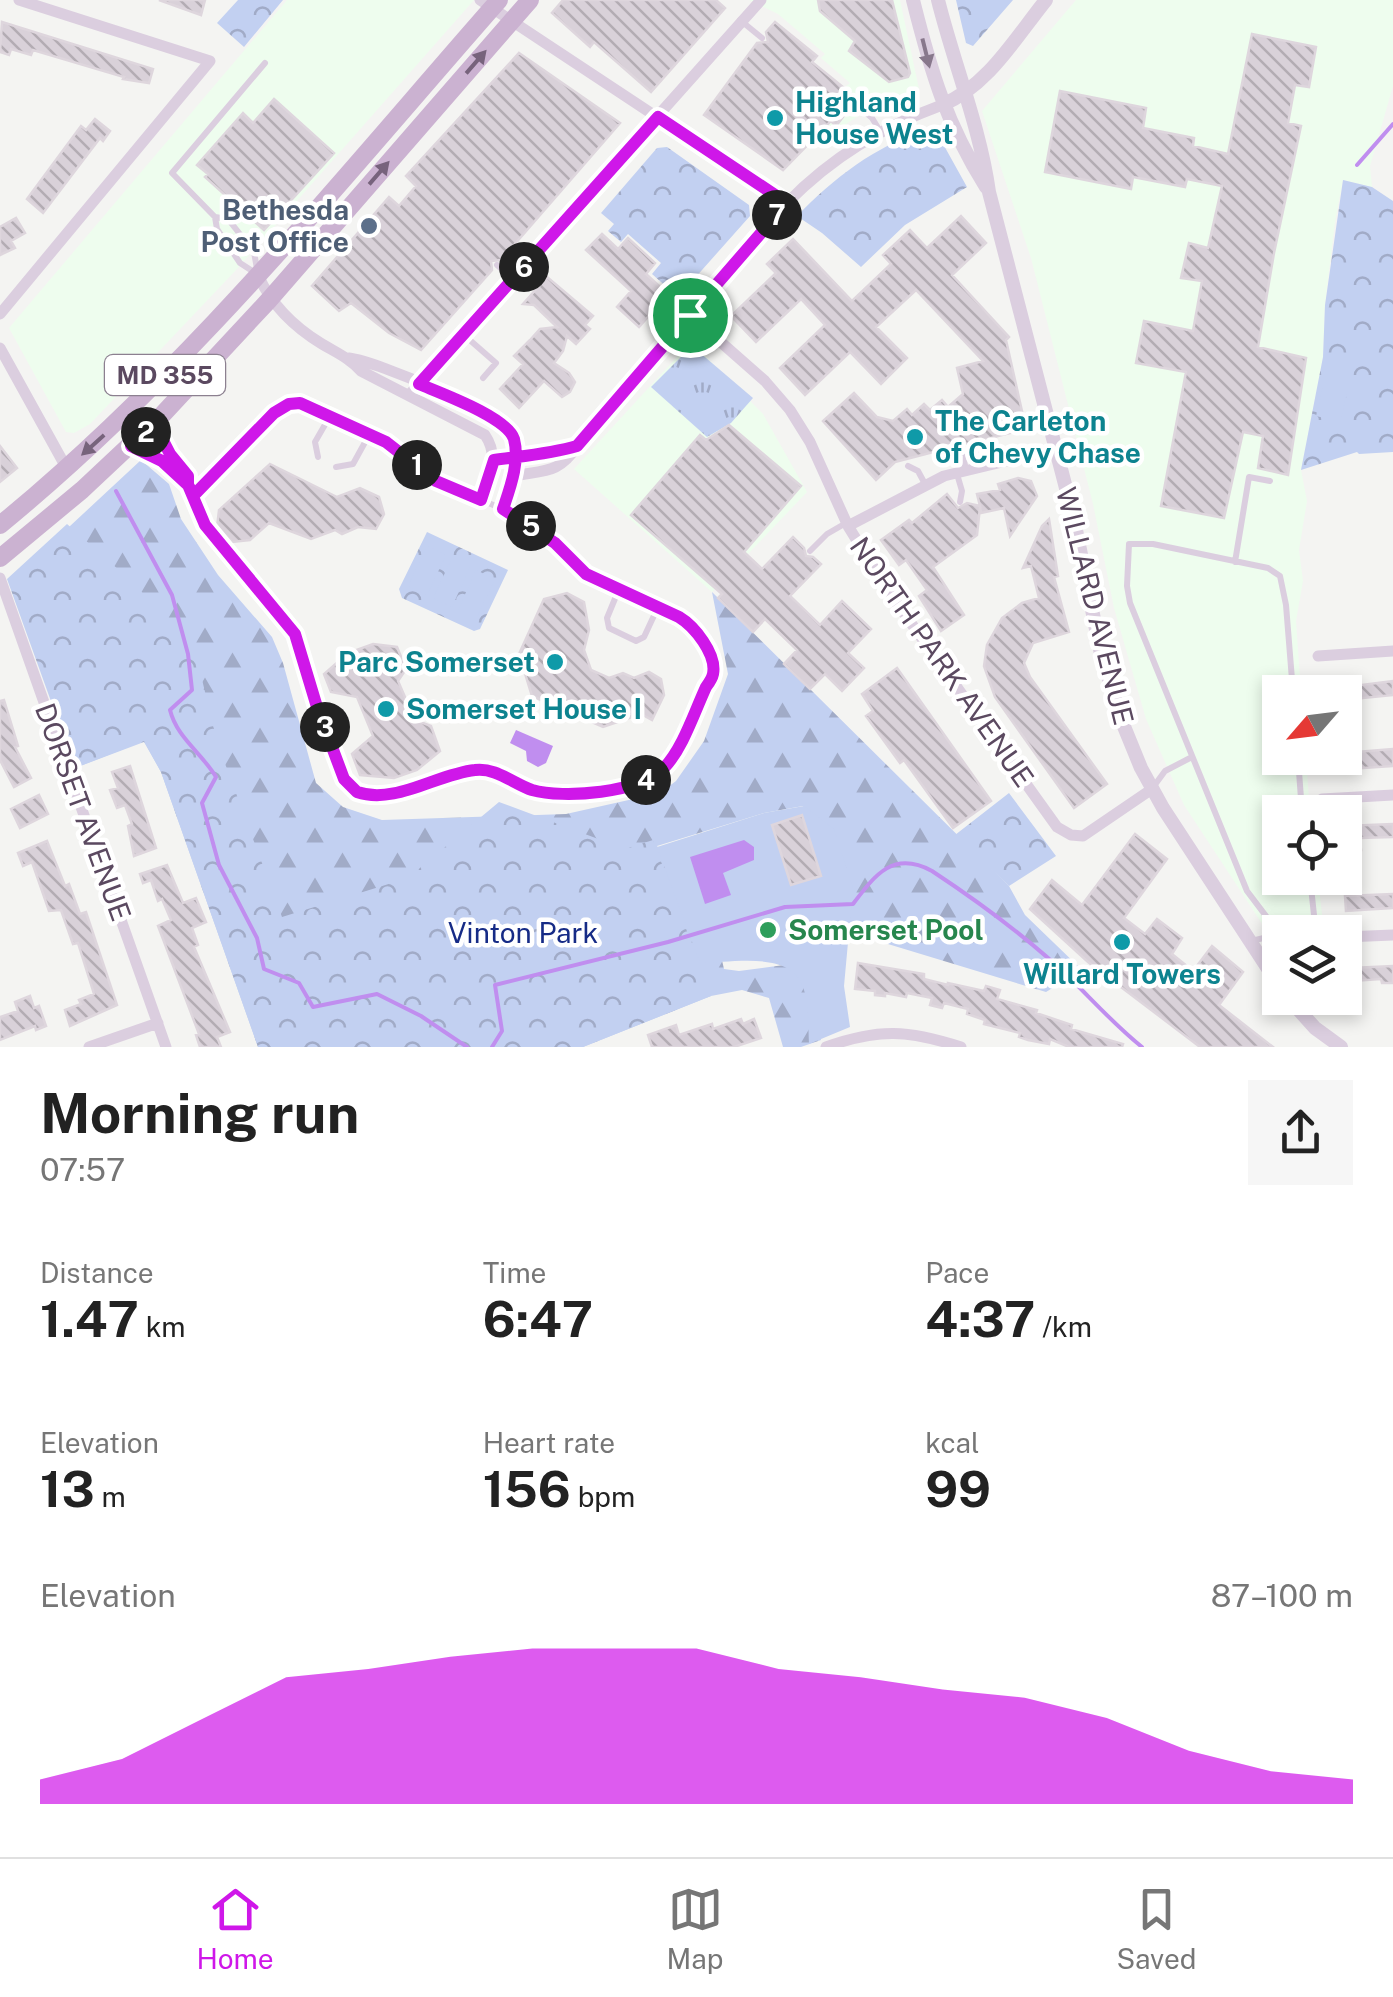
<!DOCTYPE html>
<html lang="en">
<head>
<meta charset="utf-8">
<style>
  :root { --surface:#fff; --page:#f6f6f6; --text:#222; --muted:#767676; --line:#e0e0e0; --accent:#cf17e9 }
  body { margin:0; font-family:"Public Sans",sans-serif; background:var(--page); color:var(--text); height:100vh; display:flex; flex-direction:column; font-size:38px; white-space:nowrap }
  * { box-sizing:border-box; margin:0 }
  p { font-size:32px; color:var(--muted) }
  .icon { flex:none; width:55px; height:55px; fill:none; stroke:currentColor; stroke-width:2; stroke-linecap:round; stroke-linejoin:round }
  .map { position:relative; height:1047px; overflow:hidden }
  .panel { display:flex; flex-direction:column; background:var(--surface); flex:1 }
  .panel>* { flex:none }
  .needle { width:65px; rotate:242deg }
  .fabs { position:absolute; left:1262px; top:675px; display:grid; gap:20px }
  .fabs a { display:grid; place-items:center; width:100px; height:100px; border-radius:0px; background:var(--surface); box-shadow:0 5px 15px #0003; font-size:50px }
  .pin { position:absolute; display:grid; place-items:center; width:85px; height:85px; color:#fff; margin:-42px; border:5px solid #fff; border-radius:50%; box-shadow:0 2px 10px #0007 }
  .km { position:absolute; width:50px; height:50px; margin:-25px; border-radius:50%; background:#222; color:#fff; font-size:28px; line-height:50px; text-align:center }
  .round { display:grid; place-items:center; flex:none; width:105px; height:105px; border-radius:0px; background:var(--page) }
  .summary { display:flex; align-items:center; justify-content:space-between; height:170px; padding:0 40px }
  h1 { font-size:55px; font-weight:700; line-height:75px }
  .stats { display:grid; grid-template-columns:repeat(3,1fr); gap:15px; height:170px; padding:10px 40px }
  .stats div { display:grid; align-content:center }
  .stats b { font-size:50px; font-weight:700 }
  .stats small { font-size:28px; font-weight:400 }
  .stats p { font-size:28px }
  .chart { height:280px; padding:20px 40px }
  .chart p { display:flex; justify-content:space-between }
  .chart svg { width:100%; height:180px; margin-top:10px; fill:var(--accent); opacity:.7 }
  .menu { display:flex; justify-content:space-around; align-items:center; height:140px; border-top:2px solid var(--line); background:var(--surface); font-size:28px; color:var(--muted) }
  .menu a { display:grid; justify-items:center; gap:5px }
  .menu .selected { color:var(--accent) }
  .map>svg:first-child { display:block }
</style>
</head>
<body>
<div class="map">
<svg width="1393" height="1047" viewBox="0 0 1393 1047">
  <defs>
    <pattern id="grass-tufts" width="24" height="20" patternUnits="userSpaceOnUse" patternTransform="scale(2.5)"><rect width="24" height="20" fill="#c2d0f1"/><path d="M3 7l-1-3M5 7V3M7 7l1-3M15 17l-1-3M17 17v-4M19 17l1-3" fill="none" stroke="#a1abc7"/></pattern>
    <pattern id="forest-firs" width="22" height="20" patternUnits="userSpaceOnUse" patternTransform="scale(2.5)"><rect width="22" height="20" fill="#c2d0f1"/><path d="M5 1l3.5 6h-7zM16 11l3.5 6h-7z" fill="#a1abc7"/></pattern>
    <pattern id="park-crowns" width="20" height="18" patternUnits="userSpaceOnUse" patternTransform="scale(2.5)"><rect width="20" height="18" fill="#c2d0f1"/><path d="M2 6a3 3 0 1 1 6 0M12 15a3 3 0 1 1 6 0" fill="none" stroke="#a1abc7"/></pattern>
    <pattern id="building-back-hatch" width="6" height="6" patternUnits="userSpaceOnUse" patternTransform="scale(2.5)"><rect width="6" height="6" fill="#d9d1d9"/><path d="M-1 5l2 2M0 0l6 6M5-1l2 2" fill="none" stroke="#b3acb3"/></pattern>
  </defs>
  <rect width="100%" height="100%" fill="#f4f4f2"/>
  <path fill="#eefdee" d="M287 0H474L236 270 90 424 74 433 66 432 9 328Z
    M749 0H900L919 89 878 104 822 139 803 120 850 83 821 58 825 54 778 14Z
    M1076 0H1393V86L1370 166 1372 187 1343 180 1335 222 1325 305 1323 357 1301 470 1307 501 1299 550 1303 581 1296 621 1301 692H1280V758H1306L1310 812H1280V878H1318L1324 932H1280V951L1184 805 1146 719 1114 608 1093 504 1031 258 982 111Z
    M688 345H694L763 414 807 492 712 592 574 469Z"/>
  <path fill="url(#grass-tufts)" d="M692 346 753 398 731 423 707 437 651 387Z"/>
  <path fill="url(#forest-firs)" d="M141 460 169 484 181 519 218 575 272 637 283 663 316 783 343 807 382 820 566 814 660 793 676 781 704 741 728 674 712 592 1009 886 1025 915 1082 970 1046 992 878 941 846 935 803 806 764 813 657 846 712 917 724 969 739 971 806 962 821 1040 801 1047H783L769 998 742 990 711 996 583 1047H258L161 772 144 742 75 768V718L41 553Z"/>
  <path fill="url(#park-crowns)" d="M238 0H283L244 47 217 23Z
    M956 0H1013L973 46 966 43Z
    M926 130 937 133 967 187 905 225 861 267 822 233 797 216C834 178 875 146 926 130Z
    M667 147 749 205 750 216 678 297 652 274 661 263 628 234 621 242 608 231 614 224 601 213 657 148Z
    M1343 180 1372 187 1393 201V452L1359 454 1357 452 1301 470 1323 357 1325 305Z
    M67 524 129 579 194 646 217 742 282 917 408 878 499 802 625 849 653 840 711 996 583 1047H258L161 772 144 741 75 768 7 579Z
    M427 532 508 570 480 629 474 631 402 598 399 589Z
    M1009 793 1056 856 1009 886 955 835Z"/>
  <path fill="#c2d0f1" d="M1324 383 1348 389 1340 422 1316 416Z
    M427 546 446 555 427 595 408 586Z
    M452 558 470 567 452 607 433 598Z
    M476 570 495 579 476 619 458 610Z
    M804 806 834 829 853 888 844 986 850 1027 809 1044C808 1026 809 1003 803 987 791 950 731 963 700 963L657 847 764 813Z"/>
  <path fill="#c08eef" d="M516 730 553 746 546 763 538 767 527 761 526 751 510 743Z
    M744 840 754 847V860L723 873 731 895 705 904 690 857Z"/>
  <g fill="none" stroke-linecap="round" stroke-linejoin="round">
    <path stroke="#c08eef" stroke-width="4" d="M1357 165 1393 124
      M116 491 172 595 188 654 192 690 170 710C177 738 201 752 216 777L202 803 219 865 257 938 264 969 299 983 313 1007 377 994 421 1016 467 1047
      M492 1047 502 1031 495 985 668 942 785 907 853 904C875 875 893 850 932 871 982 904 1031 940 1074 982 1097 1005 1117 1027 1142 1047"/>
  </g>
  <path fill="url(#building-back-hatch)" stroke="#ded6dd" stroke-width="2.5" d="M159 0H205L201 15Z
    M563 0H716L725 8 651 92 594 42 590 47 552 13Z
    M818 0H892L910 73 908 77 889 82 849 51 855 41 820 11Z
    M2 22 153 69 149 83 123 79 124 77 33 50 31 55 11 49 9 55 0 52Z
    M775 22 817 56 812 62 859 100 853 105 854 113 849 109 836 126 831 121 783 170 704 115 757 43 768 42 766 32Z
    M1252 34 1316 47 1309 87 1295 85 1288 123 1301 126 1274 253 1258 347 1306 358 1288 475 1258 468 1263 436 1243 432 1224 518 1161 506 1186 372 1136 363 1144 321 1193 331 1202 281 1181 278 1189 243 1208 248 1222 186 1187 179 1185 187 1133 177 1131 189 1045 172 1060 91 1146 108 1143 128 1194 138 1193 146 1228 154Z
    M519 53 620 123 501 260 491 261 492 270 421 350 389 333 351 303 339 311 312 286 389 197 399 206 416 186 406 176Z
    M274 99 334 153 264 230 205 177 208 174 197 165 243 113 253 123Z
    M95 119 110 131 103 141 100 138 43 213 27 199 81 126 86 130Z
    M961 216 986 243 952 275 1009 337 1006 340 1026 429 967 444 957 440 953 447 895 462 876 480 823 421 854 393 877 417 893 421 907 409 912 415 924 404 930 410 942 400 948 407 963 394 957 368 983 361 916 290 876 327 907 358 881 384 850 352 805 395 780 368 825 325 801 299 756 342 731 316 776 273 767 264 793 239 852 301 891 264 883 255 910 230 927 248Z
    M16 218 25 233 11 241 15 248 0 255V227Z
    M602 234 618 249 628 238 655 263 646 274 668 294 639 327 617 307 631 291 586 250Z
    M547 277 593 316 585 325 590 329 576 344 567 336 563 351 554 363 569 373 575 382 570 392 562 397 544 381 519 408 500 389 523 364 514 356 530 340 540 329 557 327 534 305 523 304Z
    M729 425 801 486 744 552 762 569 793 537 804 548 806 556 813 557 821 564 790 596 820 625 842 601 871 629 848 653 864 668 842 691 825 674 810 689 784 664 797 650 765 619 753 632 718 598 722 594 631 515 700 435 706 440Z
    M0 446 17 468 0 482Z
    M270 464 337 497 360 488 379 497 384 514 376 529 358 527 342 534 335 530 311 539 269 523 250 540 232 542 217 527 219 510Z
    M1018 478 1031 481 1037 496 1010 536 1004 508 981 513 980 507 977 535 933 567 964 615 941 631 919 596 927 590 906 560 899 565 881 540 909 520 912 523 947 494 958 508 967 503 980 506 977 494 1000 490 998 484Z
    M1049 519 1058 576 1054 577 1069 632 1033 643 1024 663 1030 677 1107 784 1074 808 995 697 984 666 987 645 1002 618 1022 603 1039 598 1031 566 1023 568 1042 526Z
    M567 593 584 602 589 630 584 650 591 670 609 678 623 673 634 678 649 672 661 679 664 695 652 720 641 714 603 727 532 696 519 654 544 599Z
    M373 644 397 647 406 669 398 681 415 720 431 726 440 751 417 770 394 778 360 775 352 754 373 736 357 697 331 692 324 674 348 653Z
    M897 668 991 801 953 828 904 760 900 763 866 716 873 711 862 694Z
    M1393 681V695L1354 699 1353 686Z
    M4 700 18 746 15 747 31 778 14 787 0 760V701Z
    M1393 749V766L1334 770 1333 758H1345V753Z
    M130 766 156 848 134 856 128 826 132 824 125 805 117 808 110 790 118 788 112 772Z
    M39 795 48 814 20 828 11 809Z
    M802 815 821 876 791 885 772 825Z
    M1393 824V837L1360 838 1361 850 1345 851V826Z
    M1135 834 1167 859 1124 918 1145 934 1157 919 1182 938 1172 954 1193 971 1212 946 1243 972 1219 1005 1273 1047H1200L1088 962 1030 909 1052 880 1082 905Z
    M47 841 65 886 69 884 80 914 86 912 117 1005 70 1026 65 1010 81 1004 79 1000 94 994 78 943 73 944 61 910 49 911 32 862 23 866 18 853Z
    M167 865 183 903 196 898 206 922 192 928 198 945 194 947 230 1032 217 1037 221 1047H200L196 1035 199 1034 158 926 171 920 162 899 158 901 151 880 143 883 140 874Z
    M1393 894V908L1346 911 1345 896Z
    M858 963 924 974V979L948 985V983L984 991 986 986 1000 990 997 999 1037 1010 1036 1013 1072 1025 1071 1029 1123 1044 1122 1047H1069L1050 1039 1049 1044 1028 1040 1019 1037 1020 1033 984 1024 985 1020 967 1014 968 1009 944 1003 942 1008 930 1005 932 998 907 993 906 997 885 993V996L875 995V991L855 989Z
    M1393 966V983H1382L1381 979 1353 981 1352 968Z
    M30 996 34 1008 39 1006 46 1026 36 1030 35 1026 0 1040V1017L18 1011 15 1002Z
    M741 1019 743 1024 754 1019 761 1038 734 1047H652L648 1035 676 1025 679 1035 712 1024 713 1029Z"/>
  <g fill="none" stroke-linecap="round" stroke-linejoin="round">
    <path stroke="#dbcedf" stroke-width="6" d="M740 20 762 38
      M859 107 872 118 880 131
      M215 217 228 219 254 252 257 269
      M497 265 513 279
      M257 274 240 263 217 229 215 217 172 173 265 63
      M464 335 496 363 483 378
      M155 424 170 454 188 476V485L205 525 295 634 344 779 357 793 384 795 474 770 492 772 542 792H593L645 781 658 774 671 759 713 673 712 662 687 622 586 574 537 530 503 509 435 481 387 442 300 403 289 404 274 413 194 495
      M960 446 966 469
      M132 447 162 461 187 484
      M318 457 315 442 330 416
      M908 466 918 471 925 484
      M336 467 353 464 369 435
      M957 474 962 491 960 502
      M810 551 827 534 846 523
      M1235 562 1249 477 1270 481
      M619 589 607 618 609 628 636 641 644 637 658 607
      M1298 758 1302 812
      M1154 786 1165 771 1192 757
      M1278 932 1247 891 1130 603 1127 586 1129 544H1153L1268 568 1280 576 1286 605 1293 692
      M1251 941 1310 927 1314 915 1310 878"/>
    <path stroke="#dbcedf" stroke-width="11" d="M480 0 787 203
      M258 275C271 304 294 327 322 344 337 353 349 358 361 371L485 435C500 457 489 477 481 501
      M0 314 210 61 19 0
      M690 315 765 381 790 410 810 442 848 526 888 591 1057 827 1071 835 1083 836 1152 789
      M0 348 67 469
      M349 358C376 361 508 415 514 440 519 463 510 488 503 509
      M410 394 761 0
      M494 460 577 446
      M514 476C544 470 559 474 577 446L787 203C832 157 882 127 942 105
      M848 526 944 476 1056 449
      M0 578 166 1047
      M1318 656 1393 651
      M1322 799 1393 795
      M1345 937 1393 935
      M89 1047 158 1023
      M826 1047C879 1028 908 1030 961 1047"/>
    <path stroke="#dbcedf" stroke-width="14" d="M913 0C931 72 946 123 986 187
      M938 0C954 64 980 127 989 192L1073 515 1101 654 1123 724 1141 768 1163 808 1280 987
      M942 105C988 86 1016 37 1046 0
      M1288 998 1315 1028 1341 1047"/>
    <path stroke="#cbb2d1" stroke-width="18" d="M0 525C188 371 339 182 499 0
      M0 558 82 490 163 414 269 300 530 0"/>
  </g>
  <defs><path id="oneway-solid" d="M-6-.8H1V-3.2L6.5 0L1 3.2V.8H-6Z" transform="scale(2.5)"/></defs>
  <use fill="#88788c" href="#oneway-solid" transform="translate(926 53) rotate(76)"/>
  <g fill="#77637c">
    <use href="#oneway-solid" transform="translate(476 62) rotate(-49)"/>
    <use href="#oneway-solid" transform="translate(379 173) rotate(-49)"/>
    <use href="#oneway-solid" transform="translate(93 445) rotate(138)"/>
  </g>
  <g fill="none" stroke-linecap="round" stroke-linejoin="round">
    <defs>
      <path id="route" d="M690 315 577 446C550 454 522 456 494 460L481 500 436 481 386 442 300 403 289 404 274 413 194 495 188 485V476L170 454 154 423 131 446 162 461 188 485 205 525 295 634 317 707 344 779 357 792C395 805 437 774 475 770 495 767 514 784 532 790 563 799 641 793 664 768 683 748 694 713 706 687 709 683 712 679 713 674 717 654 694 626 679 617L586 574 555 543 503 509C510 488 520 462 514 439 507 417 440 393 419 384L658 117 787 203 690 315"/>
    </defs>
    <use href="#route" stroke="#fff" stroke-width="20"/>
    <use href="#route" stroke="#cf17e9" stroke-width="12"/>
  </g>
  <g fill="#0f9aa8" stroke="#fff" stroke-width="4">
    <circle cx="775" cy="118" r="10"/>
    <circle cx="915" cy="437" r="10"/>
    <circle cx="555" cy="662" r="10"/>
    <circle cx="386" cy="709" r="10"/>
    <circle cx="1122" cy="942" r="10"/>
  </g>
  <circle fill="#5c6f8a" stroke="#fff" stroke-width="4" cx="369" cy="226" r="10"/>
  <circle fill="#2e9e5b" stroke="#fff" stroke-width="4" cx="768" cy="930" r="10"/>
  <g text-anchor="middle" stroke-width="9" stroke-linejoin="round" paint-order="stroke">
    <rect fill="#fff" stroke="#8c8090" stroke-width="2.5" x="105" y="355" width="120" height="40" rx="8"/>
    <g font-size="25" font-weight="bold" fill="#5b4960">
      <text x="165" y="384">MD 355</text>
    </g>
    <g font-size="28" font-weight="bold" fill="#0d838f" stroke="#fff" text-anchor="start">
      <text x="795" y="112">Highland<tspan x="795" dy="32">House West</tspan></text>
      <text x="935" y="431">The Carleton<tspan x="935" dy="32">of Chevy Chase</tspan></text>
      <text x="535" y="672" text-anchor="end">Parc Somerset</text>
      <text x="406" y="719">Somerset House I</text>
      <text x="1122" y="984" text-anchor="middle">Willard Towers</text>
    </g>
    <g font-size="28" font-weight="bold" fill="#4e5e75" stroke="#fff" text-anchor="end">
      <text x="349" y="220">Bethesda<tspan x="349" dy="32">Post Office</tspan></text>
    </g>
    <g font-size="28" fill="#5b4960" stroke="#fff">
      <text transform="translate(1095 606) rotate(76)" y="10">WILLARD AVENUE</text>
      <text transform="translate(942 662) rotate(55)" y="10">NORTH PARK AVENUE</text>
      <text transform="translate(83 812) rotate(70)" y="10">DORSET AVENUE</text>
    </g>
    <g font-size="28" font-weight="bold" fill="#27864d" stroke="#fff" text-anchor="start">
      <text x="788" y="940">Somerset Pool</text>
    </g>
    <g font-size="28" fill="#162b86" stroke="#fff">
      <text x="523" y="943">Vinton Park</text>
    </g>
  </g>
</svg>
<div class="fabs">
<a><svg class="needle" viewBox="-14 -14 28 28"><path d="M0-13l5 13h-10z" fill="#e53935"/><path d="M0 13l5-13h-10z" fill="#767676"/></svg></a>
<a><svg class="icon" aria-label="locate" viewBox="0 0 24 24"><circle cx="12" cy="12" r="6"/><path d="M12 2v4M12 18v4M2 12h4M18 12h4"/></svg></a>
<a><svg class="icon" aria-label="layers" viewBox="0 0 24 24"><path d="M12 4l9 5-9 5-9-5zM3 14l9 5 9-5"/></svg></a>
</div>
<div class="pin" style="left:690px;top:315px;background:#1e9e55"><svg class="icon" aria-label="arrive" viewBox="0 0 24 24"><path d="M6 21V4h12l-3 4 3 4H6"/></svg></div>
<b class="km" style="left:417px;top:465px">1</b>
<b class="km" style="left:146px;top:432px">2</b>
<b class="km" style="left:325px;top:727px">3</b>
<b class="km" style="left:646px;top:780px">4</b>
<b class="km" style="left:531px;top:526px">5</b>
<b class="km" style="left:524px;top:267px">6</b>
<b class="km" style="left:777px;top:215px">7</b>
</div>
<section class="panel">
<div class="summary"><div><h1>Morning run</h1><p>07:57</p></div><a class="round"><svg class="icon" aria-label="share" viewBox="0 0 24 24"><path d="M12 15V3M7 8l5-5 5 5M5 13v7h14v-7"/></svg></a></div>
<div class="stats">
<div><p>Distance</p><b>1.47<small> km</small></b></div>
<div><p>Time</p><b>6:47</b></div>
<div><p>Pace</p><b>4:37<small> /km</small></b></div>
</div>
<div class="stats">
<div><p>Elevation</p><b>13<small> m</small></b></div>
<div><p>Heart rate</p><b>156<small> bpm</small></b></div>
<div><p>kcal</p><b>99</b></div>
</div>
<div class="chart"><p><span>Elevation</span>87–100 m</p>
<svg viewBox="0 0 160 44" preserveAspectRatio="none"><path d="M0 44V38L10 33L20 23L30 13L40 11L50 8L60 6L70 6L80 6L90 11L100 13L110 16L120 18L130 23L140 31L150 36L160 38V44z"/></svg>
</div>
</section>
<nav class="menu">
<a class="selected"><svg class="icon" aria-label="home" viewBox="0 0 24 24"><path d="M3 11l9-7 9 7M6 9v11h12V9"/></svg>Home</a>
<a><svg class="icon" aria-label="map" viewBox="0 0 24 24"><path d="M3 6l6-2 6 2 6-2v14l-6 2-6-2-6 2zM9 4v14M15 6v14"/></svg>Map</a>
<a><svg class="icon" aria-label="saved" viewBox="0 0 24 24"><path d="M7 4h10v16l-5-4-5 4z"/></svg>Saved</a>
</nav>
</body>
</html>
